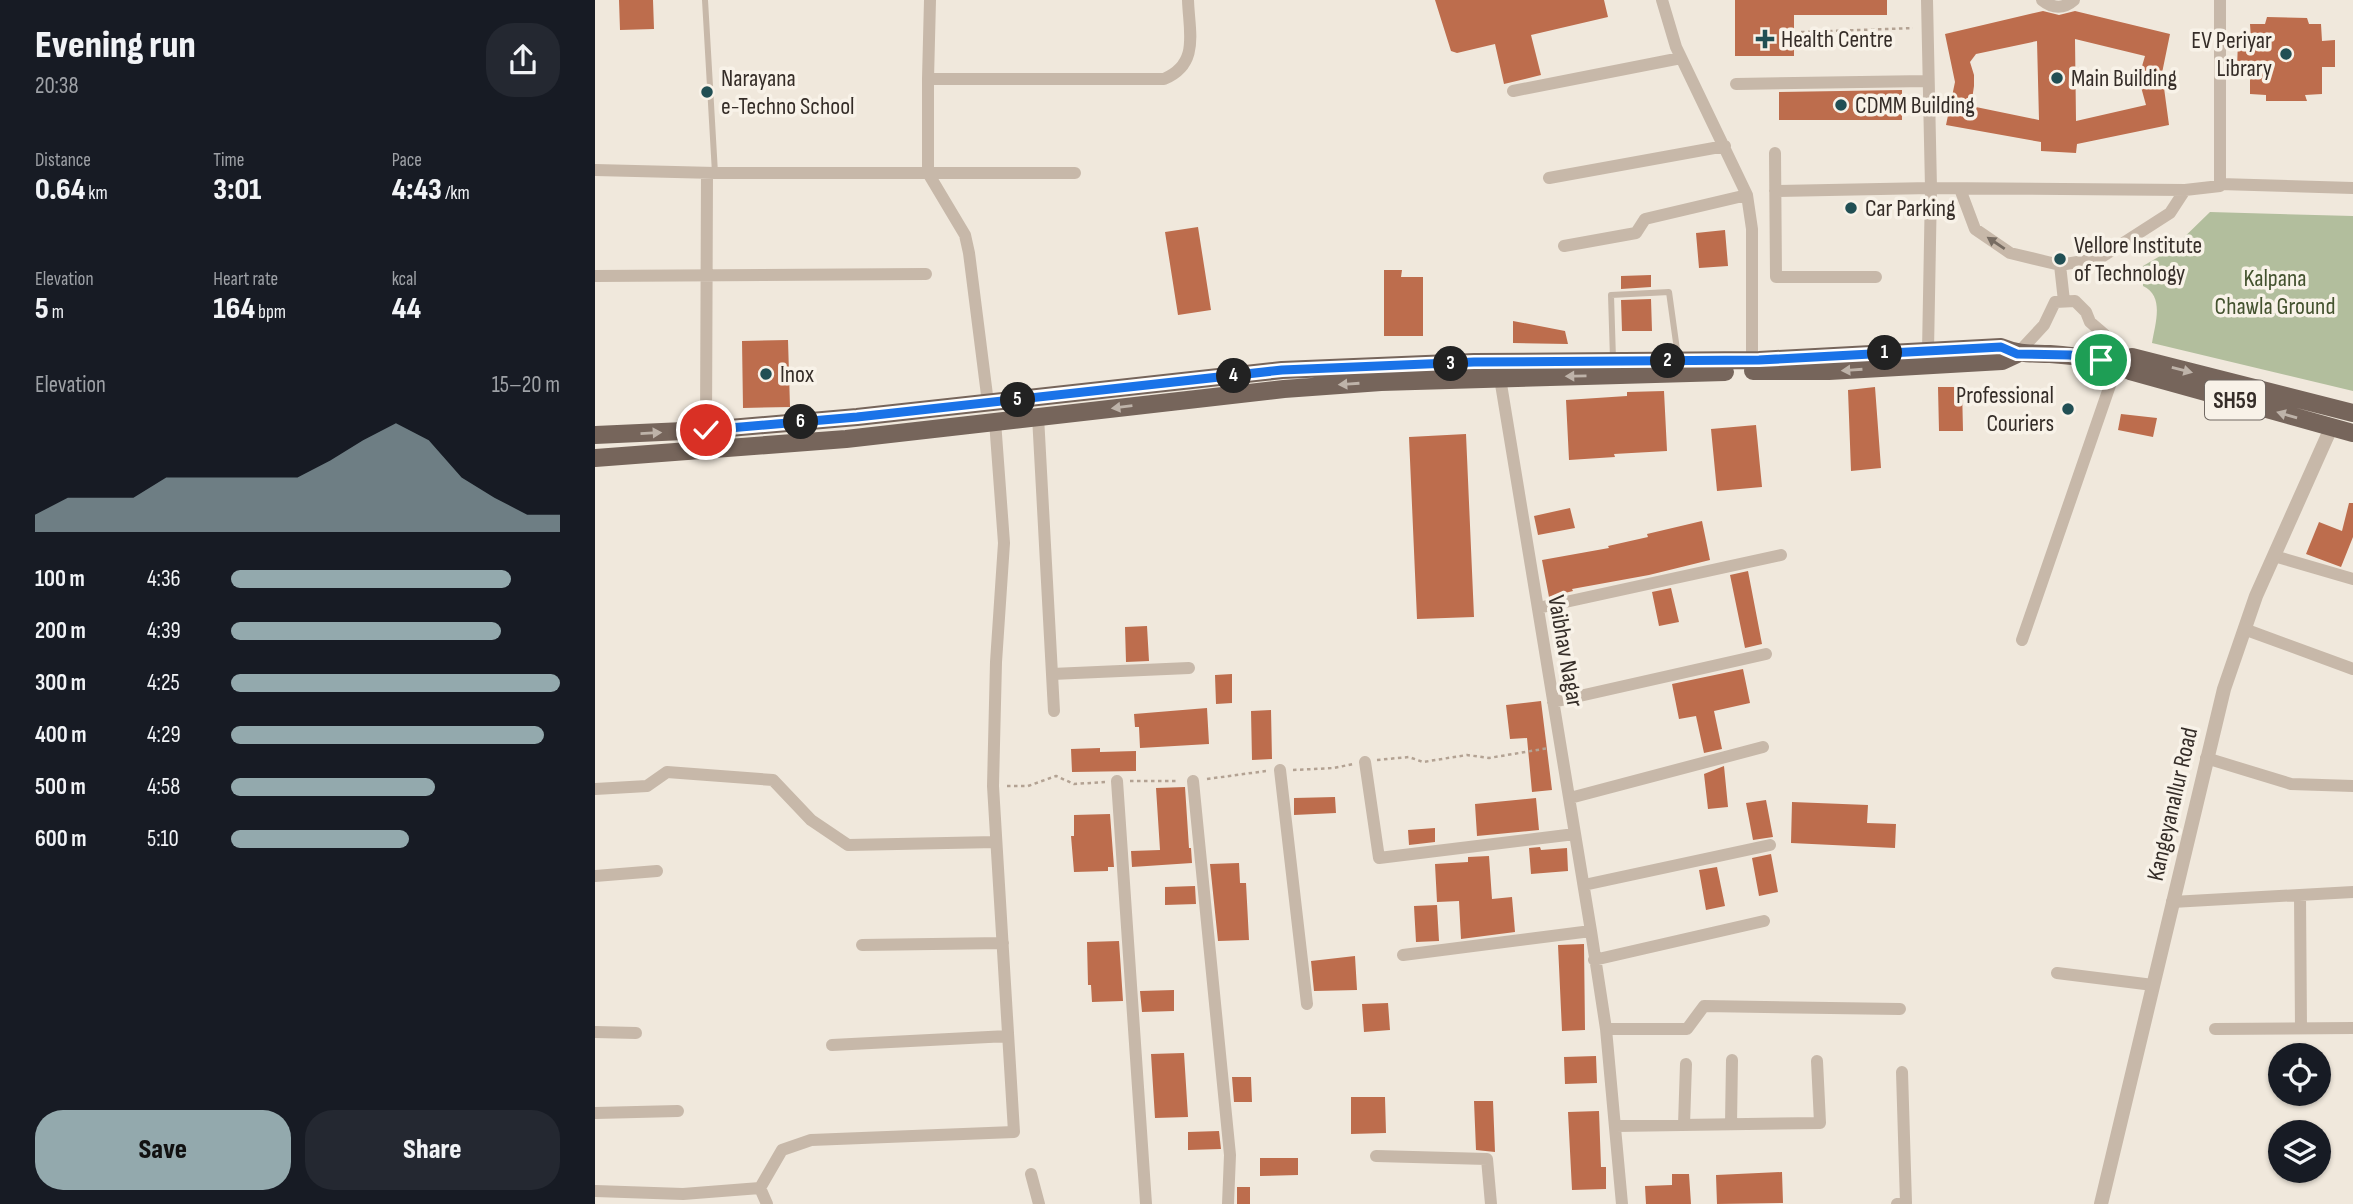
<!DOCTYPE html>
<html lang="en">
<head>
<meta charset="utf-8">
<style>
  :root { --surface:#171b24; --page:#242831; --text:#f1f3f6; --muted:#9ea1a6; --accent:#93a9ad }
  body { margin:0; font-family:"Sofia Sans Condensed",sans-serif; background:var(--page); color:var(--text); height:100vh; display:flex; flex-direction:column; font-size:26px; white-space:nowrap }
  * { box-sizing:border-box; margin:0 }
  p { font-size:23px; color:var(--muted) }
  .icon { flex:none; width:38px; height:38px; fill:none; stroke:currentColor; stroke-width:2; stroke-linecap:round; stroke-linejoin:round }
  .map { position:relative; flex:1; overflow:hidden }
  .panel { display:flex; flex-direction:column; background:var(--surface); width:595px }
  .panel>* { flex:none }
  .tools { position:absolute; left:1673px; top:1043px; display:grid; gap:14px }
  .tools a { display:grid; place-items:center; width:63px; height:63px; border-radius:50%; background:var(--surface); box-shadow:0 2px 5px #0004; font-size:35px }
  .pin { position:absolute; display:grid; place-items:center; width:60px; height:60px; color:#fff; margin:-30px; border:4px solid #fff; border-radius:50%; box-shadow:0 2px 7px #0007 }
  .km { position:absolute; width:35px; height:35px; margin:-18px; border-radius:50%; background:#222; color:#fff; font-size:19px; line-height:35px; text-align:center }
  .round { display:grid; place-items:center; flex:none; width:74px; height:74px; border-radius:28px; background:var(--page) }
  .headline { display:flex; align-items:center; justify-content:space-between; height:119px; padding:0 35px }
  h1 { font-size:38px; font-weight:800; line-height:52px }
  .stats { display:grid; grid-template-columns:repeat(3,1fr); gap:10px; height:119px; padding:7px 35px }
  .stats div { display:grid; align-content:center }
  .stats b { font-size:30px; font-weight:800 }
  .stats small { font-size:19px; font-weight:400 }
  .stats p { font-size:19px }
  .chart { height:196px; padding:14px 35px }
  .chart p { display:flex; justify-content:space-between }
  .chart svg { width:100%; height:126px; margin-top:7px; fill:var(--accent); opacity:.7 }
  .primary-button { display:flex; gap:14px; margin-top:auto; padding:14px 35px }
  .primary-button a { flex:1; height:80px; border-radius:28px; background:var(--accent); color:#111; font-size:28px; font-weight:800; line-height:80px; text-align:center }
  .primary-button a+a { background:var(--page); color:var(--text) }
  ul { padding:0 35px; list-style:none; font-size:23px }
  li { display:grid; grid-template-columns:112px 84px 1fr; align-items:center; height:52px }
  li i { height:18px; border-radius:9px; background:var(--accent) }
  main { display:flex; flex:1; min-height:0 }
  .map>svg:first-child { display:block }
</style>
</head>
<body>
<main>
<section class="panel">
<div class="headline"><div><h1>Evening run</h1><p>20:38</p></div><a class="round"><svg class="icon" aria-label="share" viewBox="0 0 24 24"><path d="M12 15V3M7 8l5-5 5 5M5 13v7h14v-7"/></svg></a></div>
<div class="stats">
<div><p>Distance</p><b>0.64<small> km</small></b></div>
<div><p>Time</p><b>3:01</b></div>
<div><p>Pace</p><b>4:43<small> /km</small></b></div>
</div>
<div class="stats">
<div><p>Elevation</p><b>5<small> m</small></b></div>
<div><p>Heart rate</p><b>164<small> bpm</small></b></div>
<div><p>kcal</p><b>44</b></div>
</div>
<div class="chart"><p><span>Elevation</span>15–20 m</p>
<svg viewBox="0 0 160 44" preserveAspectRatio="none"><path d="M0 44V38L10 32L20 32L30 32L40 25L50 25L60 25L70 25L80 25L90 19L100 12L110 6L120 12L130 25L140 32L150 38L160 38V44z"/></svg>
</div>
<ul>
<li><b>100 m</b>4:36<i style="width:85%"></i></li>
<li><b>200 m</b>4:39<i style="width:82%"></i></li>
<li><b>300 m</b>4:25<i style="width:100%"></i></li>
<li><b>400 m</b>4:29<i style="width:95%"></i></li>
<li><b>500 m</b>4:58<i style="width:62%"></i></li>
<li><b>600 m</b>5:10<i style="width:54%"></i></li>
</ul>
<div class="primary-button"><a>Save</a><a>Share</a></div>
</section>
<div class="map">
<svg width="1758" height="1204" viewBox="0 0 1758 1204">
  <rect width="100%" height="100%" fill="#f0e8dc"/>
  <path fill="#b2be9d" d="M1615 212 1758 216V391L1557 343C1560 324 1570 296 1548 286V266L1577 249Z"/>
  <path fill="#bd6d4d" fill-rule="evenodd" d="M24 0H58L59 29 25 30Z
    M840 0H1009L1013 17 936 35 946 75 909 84 900 44 862 53 856 51Z
    M1140 0H1292V15H1199V56H1140Z
    M1448 11 1464 15 1480 11 1575 34 1567 73 1574 125 1482 144 1481 153 1446 151V142L1351 125 1360 82 1350 34ZM1480 39 1550 56 1545 73 1546 87 1551 105 1481 121ZM1442 41 1444 120 1376 106 1379 86V75L1375 62 1381 54Z
    M1672 17 1712 18 1714 24H1726L1727 41 1740 40V67H1727V94L1710 95 1712 101H1671V95L1655 94V69H1642L1643 40 1656 39 1655 24H1670Z
    M1307 90V120H1184V92Z
    M603 227 616 310 583 315 570 232Z
    M1130 230 1133 266 1104 268 1101 233Z
    M789 270H807L806 277H828V336H789Z
    M1056 275V287L1026 289V276Z
    M1056 299 1057 331H1027L1026 300Z
    M918 321 970 331 973 344 918 343Z
    M193 340 195 407 148 408 147 341Z
    M1280 387 1286 468 1256 471 1253 390Z
    M1343 387H1367L1368 431H1344Z
    M1069 391 1072 451 1019 454 1020 457 974 460 971 400 1032 396V392Z
    M1526 414 1562 418 1558 437 1523 430Z
    M1161 425 1167 487 1122 491 1116 429Z
    M871 434 879 617 822 619 814 437Z
    M1754 503H1758V537L1746 567 1711 554 1724 522 1747 531Z
    M975 508 980 528 943 535 939 516Z
    M1107 521 1115 560 1054 575 977 589 978 591 954 597 947 560 1014 548 1013 546 1053 537 1052 534Z
    M1153 571 1167 644 1150 648 1135 575Z
    M1076 588 1084 622 1064 626 1057 592Z
    M552 626 554 661 531 662 530 627Z
    M1148 669 1155 703 1119 711 1127 749 1109 753 1101 716 1084 719 1077 684Z
    M637 674V703L621 704 620 675Z
    M946 701 957 790 937 792 932 738 915 739 911 705Z
    M612 708 614 744 545 748 544 727H540L539 714Z
    M676 710 677 759 657 760 656 711Z
    M505 748V752L541 751V771L477 772 476 749Z
    M1129 766 1133 807 1113 809 1109 774Z
    M590 787 594 848H596L597 863 537 867 536 851 565 850 561 788Z
    M740 797 741 813 699 815V798Z
    M941 798 944 830 882 836 880 804Z
    M1171 800 1178 837 1158 840 1151 803Z
    M1197 802 1273 805 1272 823 1301 824 1300 848 1196 843Z
    M515 814 519 867H513V871L479 872 476 836H479V815Z
    M840 828V842L814 845 813 830Z
    M945 847 946 850 972 848 973 871 936 874 934 848Z
    M1176 854 1183 892 1164 896 1157 858Z
    M894 856 897 899 917 897 920 932 866 939 864 901 842 902 840 864 873 862V857Z
    M644 863 645 883H651L654 940 623 941 615 864Z
    M1122 867 1130 906 1111 910 1104 870Z
    M600 886 601 904 570 905V887Z
    M842 905 844 941 821 942 819 906Z
    M524 941 528 1001 497 1002 496 985H493L492 942Z
    M989 944 990 1030 967 1031 963 945Z
    M760 956 762 990 719 991 716 961Z
    M579 990V1011L547 1012 545 991Z
    M793 1003 795 1030 769 1032 767 1004Z
    M589 1053 593 1117 560 1118 556 1054Z
    M1001 1056 1002 1083 970 1084 969 1057Z
    M637 1077H656L657 1102H639Z
    M756 1097H790L791 1133 756 1134Z
    M879 1101H898L900 1152 881 1150Z
    M1004 1111 1006 1167H1011V1189L977 1190 973 1112Z
    M624 1131 626 1149 593 1150V1132Z
    M665 1158H703V1175L665 1176Z
    M1187 1172 1188 1203 1122 1204 1121 1175Z
    M1077 1174H1094L1096 1204H1051L1050 1186 1077 1185Z
    M642 1187H655V1204H642Z"/>
  <g fill="none" stroke-linecap="round" stroke-linejoin="round">
    <path stroke="#b3a293" stroke-width="2.5" stroke-dasharray="3.5 3.5" stroke-linecap="butt" d="M1206 32 1318 28
      M782 760 814 757 828 762 872 755 894 758 954 748
      M698 770 739 768 758 764
      M612 779 671 771
      M535 781H584
      M412 786H433L461 776 479 784 511 782"/>
    <path stroke="#c7b8a9" stroke-width="6" d="M110 0 120 173
      M1018 359 1016 295 1074 292 1083 357"/>
    <path stroke="#c7b8a9" stroke-width="12" d="M1067 0 1081 47 1152 195 1157 229V367
      M1332 0 1336 188 1333 351
      M1447 0C1458 9 1469 9 1479 0
      M333 79 335 0
      M1141 84 1332 81
      M918 91 1086 58
      M1180 153 1181 277H1281
      M0 170 120 173H333V79H569C605 64 594 32 593 0
      M954 178 1130 146
      M1625 184 1758 188
      M1365 189 1380 229 1415 253 1465 265 1505 258 1575 213 1590 190
      M1180 191 1336 188 1590 190 1625 186V0
      M969 246 1041 233 1050 219 1152 195
      M1465 265 1469 301
      M0 276 331 274
      M1422 354 1449 325 1460 302 1480 301 1491 312 1495 322 1509 334 1522 365 1427 640
      M905 378 996 931
      M393 403 374 253 370 235 333 173H480
      M443 416 459 711
      M111 430 112 173
      M1679 556 1758 579
      M943 608 1186 555
      M1649 629 1758 669
      M457 674 594 668
      M958 702 1171 654
      M1611 758 1696 784 1758 786
      M770 762 784 858 980 834
      M685 770 712 1004
      M522 781 551 1204
      M598 781 635 1155 633 1204
      M0 789 52 786 72 772 178 780 216 820 253 845 401 842
      M975 798 1168 747
      M0 876 62 871
      M989 885 1175 845
      M1705 895 1706 1028
      M1577 902 1758 892
      M267 945 408 943
      M808 955 996 931 1011 1029 1027 1204
      M999 960 1169 921
      M1462 973 1558 985
      M1011 1029H1092L1109 1006 1305 1009
      M1620 1029 1758 1028
      M0 1032 41 1033
      M237 1045 413 1036
      M0 1113 83 1111
      M1136 1124 1137 1060
      M1089 1125 1091 1064
      M1021 1126 1225 1123 1222 1061
      M781 1156 892 1159 896 1204
      M436 1174 444 1204
      M165 1188 187 1150 216 1140 419 1132 398 786 401 662 409 543 400 421
      M165 1188 172 1204
      M0 1191 88 1194 165 1188
      M1302 1204 1311 1203 1307 1072"/>
    <path stroke="#c7b8a9" stroke-width="14" d="M1506 1204 1629 689 1661 596 1736 428"/>
    <path stroke="#76655b" stroke-width="18" d="M1522 365 1537 357 1758 413
      M1158 371H1234L1407 361 1422 354
      M0 435 111 430 262 417 687 370 879 362 1164 360 1406 347C1426 355 1435 353 1455 354 1482 356 1510 359 1535 371L1758 433
      M0 458 251 439 689 389 786 382 1130 372"/>
  </g>
  <defs><path id="oneway-solid" d="M-6-.8H1V-3.2L6.5 0L1 3.2V.8H-6Z" transform="scale(1.75)"/></defs>
  <use fill="#776c62" href="#oneway-solid" transform="translate(1401 243) rotate(-146)"/>
  <g fill="#beb3a9">
    <use href="#oneway-solid" transform="translate(1257 370) rotate(176)"/>
    <use href="#oneway-solid" transform="translate(1587 370) rotate(14)"/>
    <use href="#oneway-solid" transform="translate(981 376) rotate(179)"/>
    <use href="#oneway-solid" transform="translate(754 384) rotate(176)"/>
    <use href="#oneway-solid" transform="translate(527 407) rotate(173)"/>
    <use href="#oneway-solid" transform="translate(1692 415) rotate(-164)"/>
    <use href="#oneway-solid" transform="translate(56 433) rotate(-3)"/>
  </g>
  <g fill="none" stroke-linecap="round" stroke-linejoin="round">
    <defs>
      <path id="route" d="M111 430 262 417 687 370 879 362 1164 360 1406 347 1422 354 1475 355 1506 360"/>
    </defs>
    <use href="#route" stroke="#fff" stroke-width="14"/>
    <use href="#route" stroke="#1a73e8" stroke-width="9"/>
  </g>
  <g fill="#214f54" stroke="#f8f2e8" stroke-width="2.5">
    <path d="M1166.5 28.5h7v7h7v7h-7v7h-7v-7h-7v-7h7z"/>
    <circle cx="1691" cy="54" r="7"/>
    <circle cx="1462" cy="78" r="7"/>
    <circle cx="112" cy="92" r="7"/>
    <circle cx="1246" cy="105" r="7"/>
    <circle cx="1256" cy="208" r="7"/>
    <circle cx="1465" cy="259" r="7"/>
    <circle cx="171" cy="374" r="7"/>
    <circle cx="1473" cy="409" r="7"/>
  </g>
  <g text-anchor="middle" stroke-width="7" stroke-linejoin="round" paint-order="stroke">
    <rect fill="#f8f2e8" stroke="#706862" stroke-width="2" x="1610" y="380.5" width="60" height="39" rx="5"/>
    <g font-size="23" font-weight="bold" fill="#352d28">
      <text x="1640" y="408">SH59</text>
    </g>
    <g font-size="24" fill="#352d28" stroke="#f8f2e8" text-anchor="start">
      <text x="1186" y="47">Health Centre</text>
      <text x="1677" y="48" text-anchor="end">EV Periyar<tspan x="1677" dy="28">Library</tspan></text>
      <text x="126" y="86">Narayana<tspan x="126" dy="28">e-Techno School</tspan></text>
      <text x="1476" y="86">Main Building</text>
      <text x="1260" y="113">CDMM Building</text>
      <text x="1270" y="216">Car Parking</text>
      <text x="1479" y="253">Vellore Institute<tspan x="1479" dy="28">of Technology</tspan></text>
      <text x="185" y="382">Inox</text>
      <text x="1459" y="403" text-anchor="end">Professional<tspan x="1459" dy="28">Couriers</tspan></text>
    </g>
    <g font-size="24" fill="#43522e" stroke="#f8f2e8">
      <text x="1680" y="286">Kalpana<tspan x="1680" dy="28">Chawla Ground</tspan></text>
    </g>
    <g font-size="24" fill="#352d28" stroke="#f8f2e8">
      <text transform="translate(971 651) rotate(80)" y="8">Vaibhav Nagar</text>
      <text transform="translate(1577 804) rotate(-77)" y="8">Kangeyanallur Road</text>
    </g>
  </g>
</svg>
<div class="tools">
<a><svg class="icon" aria-label="locate" viewBox="0 0 24 24"><circle cx="12" cy="12" r="6"/><path d="M12 2v4M12 18v4M2 12h4M18 12h4"/></svg></a>
<a><svg class="icon" aria-label="layers" viewBox="0 0 24 24"><path d="M12 4l9 5-9 5-9-5zM3 14l9 5 9-5"/></svg></a>
</div>
<div class="pin" style="left:1506px;top:360px;background:#1e9e55"><svg class="icon" aria-label="arrive" viewBox="0 0 24 24"><path d="M6 21V4h12l-3 4 3 4H6"/></svg></div>
<div class="pin" style="left:111px;top:430px;background:#d93025"><svg class="icon" aria-label="check" viewBox="0 0 24 24"><path d="M5 12l5 5 9-10"/></svg></div>
<b class="km" style="left:1290px;top:353px">1</b>
<b class="km" style="left:1073px;top:361px">2</b>
<b class="km" style="left:856px;top:364px">3</b>
<b class="km" style="left:639px;top:376px">4</b>
<b class="km" style="left:423px;top:400px">5</b>
<b class="km" style="left:206px;top:422px">6</b>
</div>
</main>
</body>
</html>
